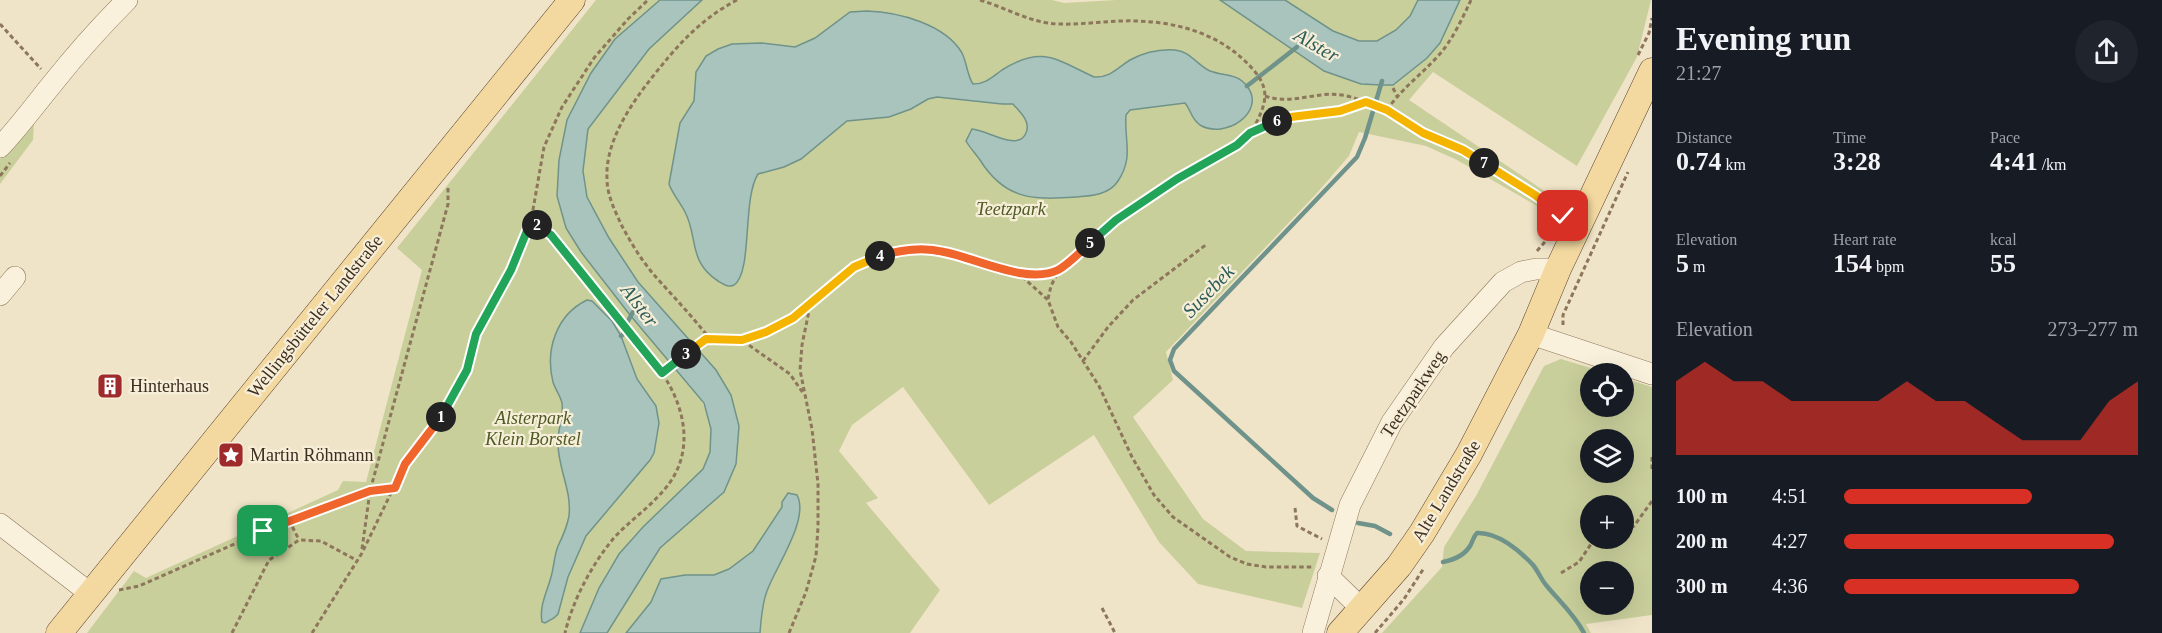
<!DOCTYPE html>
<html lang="en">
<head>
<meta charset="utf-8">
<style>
  :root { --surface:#171b24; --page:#20242c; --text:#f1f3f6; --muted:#9ea1a6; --accent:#d93025 }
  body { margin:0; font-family:"Times New Roman",serif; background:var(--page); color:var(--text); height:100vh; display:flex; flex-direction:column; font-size:22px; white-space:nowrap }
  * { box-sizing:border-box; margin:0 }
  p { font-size:20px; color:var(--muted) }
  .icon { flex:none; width:33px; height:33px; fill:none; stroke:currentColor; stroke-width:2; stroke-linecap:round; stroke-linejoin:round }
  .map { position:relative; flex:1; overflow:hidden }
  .panel { display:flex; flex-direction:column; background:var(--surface); width:510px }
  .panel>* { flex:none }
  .tools { position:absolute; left:1580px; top:363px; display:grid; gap:12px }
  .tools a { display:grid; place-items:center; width:54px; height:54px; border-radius:50%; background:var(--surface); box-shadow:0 6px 24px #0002; font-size:30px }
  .pin { position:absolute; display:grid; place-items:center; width:51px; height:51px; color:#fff; margin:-26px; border-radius:12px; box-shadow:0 3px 9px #0006 }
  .km { position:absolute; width:30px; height:30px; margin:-15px; border-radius:50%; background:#222; color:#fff; font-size:16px; line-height:30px; text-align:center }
  .round { display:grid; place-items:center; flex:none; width:63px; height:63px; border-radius:32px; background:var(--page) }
  .overview { display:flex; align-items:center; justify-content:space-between; height:102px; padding:0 24px }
  h1 { font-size:33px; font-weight:600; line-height:45px }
  .figures { display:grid; grid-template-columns:repeat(3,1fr); gap:9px; height:102px; padding:6px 24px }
  .figures div { display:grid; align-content:center }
  .figures b { font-size:26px; font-weight:600 }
  .figures small { font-size:16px; font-weight:400 }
  .figures p { font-size:16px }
  .chart { height:168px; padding:12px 24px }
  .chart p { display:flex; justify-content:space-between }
  .chart svg { width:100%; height:108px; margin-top:6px; fill:var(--accent); opacity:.7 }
  ul { padding:0 24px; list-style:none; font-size:20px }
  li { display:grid; grid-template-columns:96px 72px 1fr; align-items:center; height:45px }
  li i { height:15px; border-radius:8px; background:var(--accent) }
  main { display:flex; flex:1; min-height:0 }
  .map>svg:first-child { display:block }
</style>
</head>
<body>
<main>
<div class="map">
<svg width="1652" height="633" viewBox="0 0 1652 633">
  <rect width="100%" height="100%" fill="#f0e4c8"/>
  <path fill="#c9cf9b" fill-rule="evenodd" d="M596 0H660L615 39 591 73 567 120 566 228 581 252 630 315 696 391C710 412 719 447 703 469 697 478 687 485 680 492 660 511 639 529 621 551 603 575 592 605 580 633H87L134 571 146 578 338 490 343 481 366 482 422 270 397 248Z
    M702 0H1052L1064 3 1116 0H1220L1324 71 1359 41 1333 31 1285 0H1651L1637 57 1577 166 1433 72 1409 100 1549 194 1539 207 1457 160 1426 146 1359 132 1349 156 1317 193 1166 352 1173 380 1133 417 1203 519 1246 551 1320 553 1302 608 1198 584 1159 542 1094 435 989 505 903 387 852 425 839 451 878 498 866 503 940 590 910 633H607L660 548 724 492 716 370 638 282 609 238 587 197 583 171 588 129 649 49Z
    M34 122 33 140 0 184V159Z
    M1561 359 1607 373 1590 374V406H1623V378L1652 387V615L1586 624 1591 633H1382L1442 567 1444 547 1476 496 1544 366ZM1590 440H1623V472H1590ZM1590 506H1623V538H1590ZM1590 572H1623V604H1590Z"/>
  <path fill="#a9c4bc" stroke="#6f938a" stroke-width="1.5" d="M660 0H702L649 49 588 129 583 171 587 197 609 238 638 282 716 370 731 395 739 426 736 464 724 492 660 548 607 633H580L599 588 619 554 643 527 703 469 710 452 711 429 704 403 630 315 581 252 566 228 557 196 559 160 567 120 591 73 615 39Z
    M1220 0H1285L1333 31 1359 41H1377L1396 30 1410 16 1418 0H1460L1440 43 1427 58 1393 85H1382L1361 84 1324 71Z
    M867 11C898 12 945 24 962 53 967 63 967 75 973 84 986 84 992 77 1002 70 1042 45 1055 59 1094 77 1110 78 1117 68 1130 60 1143 53 1160 49 1175 50 1190 51 1197 65 1210 71 1223 76 1237 73 1247 86 1267 112 1225 140 1200 125 1191 119 1191 110 1185 103L1130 110 1126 115C1124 141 1134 157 1118 181 1109 195 1091 196 1076 197 1033 200 1005 200 980 160 976 154 970 148 966 141L972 129C987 130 1018 152 1026 133 1031 121 1020 112 1013 104H1002L937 97 928 99 911 109 889 117 847 121 801 159 784 167 758 174C742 199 753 272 734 285 729 288 723 284 718 281 688 262 698 236 685 212 680 202 673 195 669 184L680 123 694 101 696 72 706 56 718 49 732 44 761 43 795 47 815 38 850 12Z
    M587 300 592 301 612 321 621 336 637 379 656 406 659 423 654 453 650 460 586 536 568 577 558 614 554 618 545 623 542 622C539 606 547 592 551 577 554 567 554 556 558 546 563 536 567 527 569 516 572 491 558 468 558 444 557 431 564 416 562 403 560 395 555 389 553 382 545 350 556 315 587 300Z
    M788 493 797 495C810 519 775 568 767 591 762 604 761 619 760 633H626L651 602 661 579 685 575H714L729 569 753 551 782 507V502Z"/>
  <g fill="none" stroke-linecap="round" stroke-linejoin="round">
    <path stroke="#6f938a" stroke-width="4.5" d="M1247 86 1297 47
      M621 336 625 333 628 321 633 312
      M1332 510 1313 498 1174 371 1170 360 1174 349 1357 157 1365 138 1382 81
      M1358 523 1375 526 1390 534
      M1443 562C1453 560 1464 556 1470 546 1473 541 1473 537 1477 533 1498 532 1520 551 1533 565 1538 571 1541 579 1546 585 1559 601 1574 614 1584 633"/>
    <defs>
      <path id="minor" d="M0 147C19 127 35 105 53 83 76 54 101 26 127 0
        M0 295 15 277
        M1531 334 1652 374
        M0 524 91 594
        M1328 576 1362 609
        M1313 633 1350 505 1392 422 1444 347 1503 282 1521 272 1536 269H1558"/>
      <path id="major" d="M59 633 572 0
        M1340 633 1399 566 1422 533 1469 454 1531 334 1558 269 1652 71"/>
    </defs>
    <use href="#minor" stroke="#8d765c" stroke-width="22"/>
    <use href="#major" stroke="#5b4430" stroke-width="27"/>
    <path stroke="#8d765c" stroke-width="3" stroke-dasharray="4.5 3" stroke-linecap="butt" d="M980 0C1007 8 1030 23 1058 24 1084 25 1110 20 1136 21 1176 22 1216 33 1245 61 1273 88 1268 101 1251 133
      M0 24 41 69
      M1638 55 1649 33 1652 18
      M1393 88 1397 96
      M1265 96C1294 106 1319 89 1347 96 1374 103 1397 118 1421 131 1435 139 1450 143 1463 151 1498 170 1531 194 1564 216
      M1387 110C1401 89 1421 75 1438 56 1452 41 1462 19 1471 0
      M0 176 10 163
      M531 221 551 235 662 373C687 410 695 456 663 491 648 509 628 522 613 539 591 566 573 600 565 633
      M1537 251 1550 236
      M1019 273H1048L1059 270 1116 220 1177 179 1237 145 1250 133 1291 117 1340 111 1366 103
      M1048 299 1051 286 1059 270
      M1563 325V315L1628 172
      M706 339C717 339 728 341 739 340 765 339 792 319 810 302
      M743 341 790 374 803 393
      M1083 361 1108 327 1133 300 1207 244
      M662 373 706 339V334C690 314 672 295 655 276 642 261 631 243 622 226 615 211 607 195 607 179 605 143 629 107 650 80 676 47 699 20 737 0
      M1652 457V472
      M1295 508 1297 526 1322 539
      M289 520 299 540
      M1623 529 1634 526 1652 501
      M362 549 370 491 448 204V185
      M1561 573 1579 562 1595 538
      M119 590 139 586 289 520 370 491 395 488
      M1102 608 1115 633
      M232 633 269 560 299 540 321 541 356 560
      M312 633 362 553 405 464 444 413 467 370 476 334 511 270 531 221 544 147 562 107 594 58 628 19 648 0
      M789 633 806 592 816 556 818 527V484L812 429 800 370 802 345 811 301 854 267 870 258 894 252 943 251 1017 272 1048 300 1058 327 1071 342 1099 386 1132 457 1154 495 1173 517 1230 557 1247 564 1266 567H1313
      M1375 633 1404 599 1424 568"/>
    <use href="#minor" stroke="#faf1dc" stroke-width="21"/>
    <use href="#major" stroke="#f3d9a0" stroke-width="26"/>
  </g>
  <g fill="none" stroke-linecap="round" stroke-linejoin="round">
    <defs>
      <path id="split-1" d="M263 531 370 491 395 488 405 464 441 417"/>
      <path id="split-2" d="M441 417 467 370 476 334 511 270 531 221 537 225"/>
      <path id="split-3" d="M537 225 551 235 662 373 686 354"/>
      <path id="split-4" d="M686 354 706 339 742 340 766 332 793 318 854 267 880 256"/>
      <path id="split-5" d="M880 256C900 250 924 247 944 252 976 258 1027 285 1058 270 1069 264 1080 252 1090 243"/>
      <path id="split-6" d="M1090 243 1116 220 1177 179 1237 145 1250 133 1277 121"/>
      <path id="split-7" d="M1277 121 1291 117 1340 111 1366 102 1387 110 1423 133 1463 150 1484 163"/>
      <path id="split-8" d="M1484 163 1535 195 1563 216"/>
    </defs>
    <use href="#split-1" stroke="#fff" stroke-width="12"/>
    <use href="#split-2" stroke="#fff" stroke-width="12"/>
    <use href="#split-3" stroke="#fff" stroke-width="12"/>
    <use href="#split-4" stroke="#fff" stroke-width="12"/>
    <use href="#split-5" stroke="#fff" stroke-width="12"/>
    <use href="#split-6" stroke="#fff" stroke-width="12"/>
    <use href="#split-7" stroke="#fff" stroke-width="12"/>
    <use href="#split-8" stroke="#fff" stroke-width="12"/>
    <use href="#split-1" stroke="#f0652b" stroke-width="8"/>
    <use href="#split-2" stroke="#22a559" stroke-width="8"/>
    <use href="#split-3" stroke="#22a559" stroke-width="8"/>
    <use href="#split-4" stroke="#f5b400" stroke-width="8"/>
    <use href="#split-5" stroke="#f0652b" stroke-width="8"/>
    <use href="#split-6" stroke="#22a559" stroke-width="8"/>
    <use href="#split-7" stroke="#f5b400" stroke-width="8"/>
    <use href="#split-8" stroke="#f5b400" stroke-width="8"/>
  </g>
  <defs>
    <symbol id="building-square" viewBox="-11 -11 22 22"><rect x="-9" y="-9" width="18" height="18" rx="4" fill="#9e2a2b" stroke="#f7eed8"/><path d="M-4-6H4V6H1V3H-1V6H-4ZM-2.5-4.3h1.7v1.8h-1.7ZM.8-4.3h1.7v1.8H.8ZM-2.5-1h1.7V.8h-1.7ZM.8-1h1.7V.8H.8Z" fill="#fff"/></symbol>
    <symbol id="sight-square" viewBox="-11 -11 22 22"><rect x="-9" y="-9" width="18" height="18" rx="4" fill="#9e2a2b" stroke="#f7eed8"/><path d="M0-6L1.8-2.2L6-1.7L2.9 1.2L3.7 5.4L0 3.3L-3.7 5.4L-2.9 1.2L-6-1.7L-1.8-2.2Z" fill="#fff"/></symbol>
  </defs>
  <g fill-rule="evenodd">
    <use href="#building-square" x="95" y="371" width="30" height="30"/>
    <use href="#sight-square" x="216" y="440" width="30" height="30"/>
  </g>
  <g text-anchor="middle" stroke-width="4.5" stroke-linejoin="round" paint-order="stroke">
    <g font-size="18" font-style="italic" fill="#4d5a26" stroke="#f7eed8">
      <text x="1011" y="215">Teetzpark</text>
      <text x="533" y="424">Alsterpark<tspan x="533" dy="21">Klein Borstel</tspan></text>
    </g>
    <g font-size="18" fill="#3d2e20" stroke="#f7eed8">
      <text transform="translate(315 316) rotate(-51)" y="6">Wellingsbütteler Landstraße</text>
      <text transform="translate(1413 394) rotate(-56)" y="6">Teetzparkweg</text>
      <text transform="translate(1446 491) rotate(-59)" y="6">Alte Landstraße</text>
    </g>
    <g font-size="18" fill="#3d2e20" stroke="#f7eed8" text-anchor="start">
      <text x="130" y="392">Hinterhaus</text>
      <text x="250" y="461">Martin Röhmann</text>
    </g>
    <g font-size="20" font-style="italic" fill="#2f5d5a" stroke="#f7eed8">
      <text transform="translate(1317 45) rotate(30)" y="7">Alster</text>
      <text transform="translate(1208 291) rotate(-46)" y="7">Susebek</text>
      <text transform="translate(640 305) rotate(53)" y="7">Alster</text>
    </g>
  </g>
</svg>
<div class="tools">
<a><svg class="icon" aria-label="locate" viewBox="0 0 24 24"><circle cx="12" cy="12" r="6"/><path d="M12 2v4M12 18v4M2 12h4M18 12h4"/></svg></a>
<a><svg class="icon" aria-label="layers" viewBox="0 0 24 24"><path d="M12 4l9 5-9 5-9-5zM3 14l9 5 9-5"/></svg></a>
<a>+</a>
<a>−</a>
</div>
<div class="pin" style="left:263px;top:531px;background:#1e9e55"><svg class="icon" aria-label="arrive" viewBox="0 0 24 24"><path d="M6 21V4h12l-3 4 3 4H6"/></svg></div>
<div class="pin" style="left:1563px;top:216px;background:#d93025"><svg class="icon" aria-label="check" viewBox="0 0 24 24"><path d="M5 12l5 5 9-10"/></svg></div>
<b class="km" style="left:441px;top:417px">1</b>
<b class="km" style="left:537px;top:225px">2</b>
<b class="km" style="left:686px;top:354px">3</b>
<b class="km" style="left:880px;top:256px">4</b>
<b class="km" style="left:1090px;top:243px">5</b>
<b class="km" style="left:1277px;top:121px">6</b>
<b class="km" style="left:1484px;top:163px">7</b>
</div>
<section class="panel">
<div class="overview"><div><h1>Evening run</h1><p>21:27</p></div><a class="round"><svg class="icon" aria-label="share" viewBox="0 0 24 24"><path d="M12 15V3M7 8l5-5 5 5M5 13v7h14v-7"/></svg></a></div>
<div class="figures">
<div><p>Distance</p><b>0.74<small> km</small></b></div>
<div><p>Time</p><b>3:28</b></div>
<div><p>Pace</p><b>4:41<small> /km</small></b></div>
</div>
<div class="figures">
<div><p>Elevation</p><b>5<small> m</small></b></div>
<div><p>Heart rate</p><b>154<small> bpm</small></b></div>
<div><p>kcal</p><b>55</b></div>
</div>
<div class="chart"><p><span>Elevation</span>273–277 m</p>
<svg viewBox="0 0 160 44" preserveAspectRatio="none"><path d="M0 44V14L10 6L20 14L30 14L40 22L50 22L60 22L70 22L80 14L90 22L100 22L110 30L120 38L130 38L140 38L150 22L160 14V44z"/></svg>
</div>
<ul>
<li><b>100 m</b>4:51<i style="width:64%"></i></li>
<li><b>200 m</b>4:27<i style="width:92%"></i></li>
<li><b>300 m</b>4:36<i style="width:80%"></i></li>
</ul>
</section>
</main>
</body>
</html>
